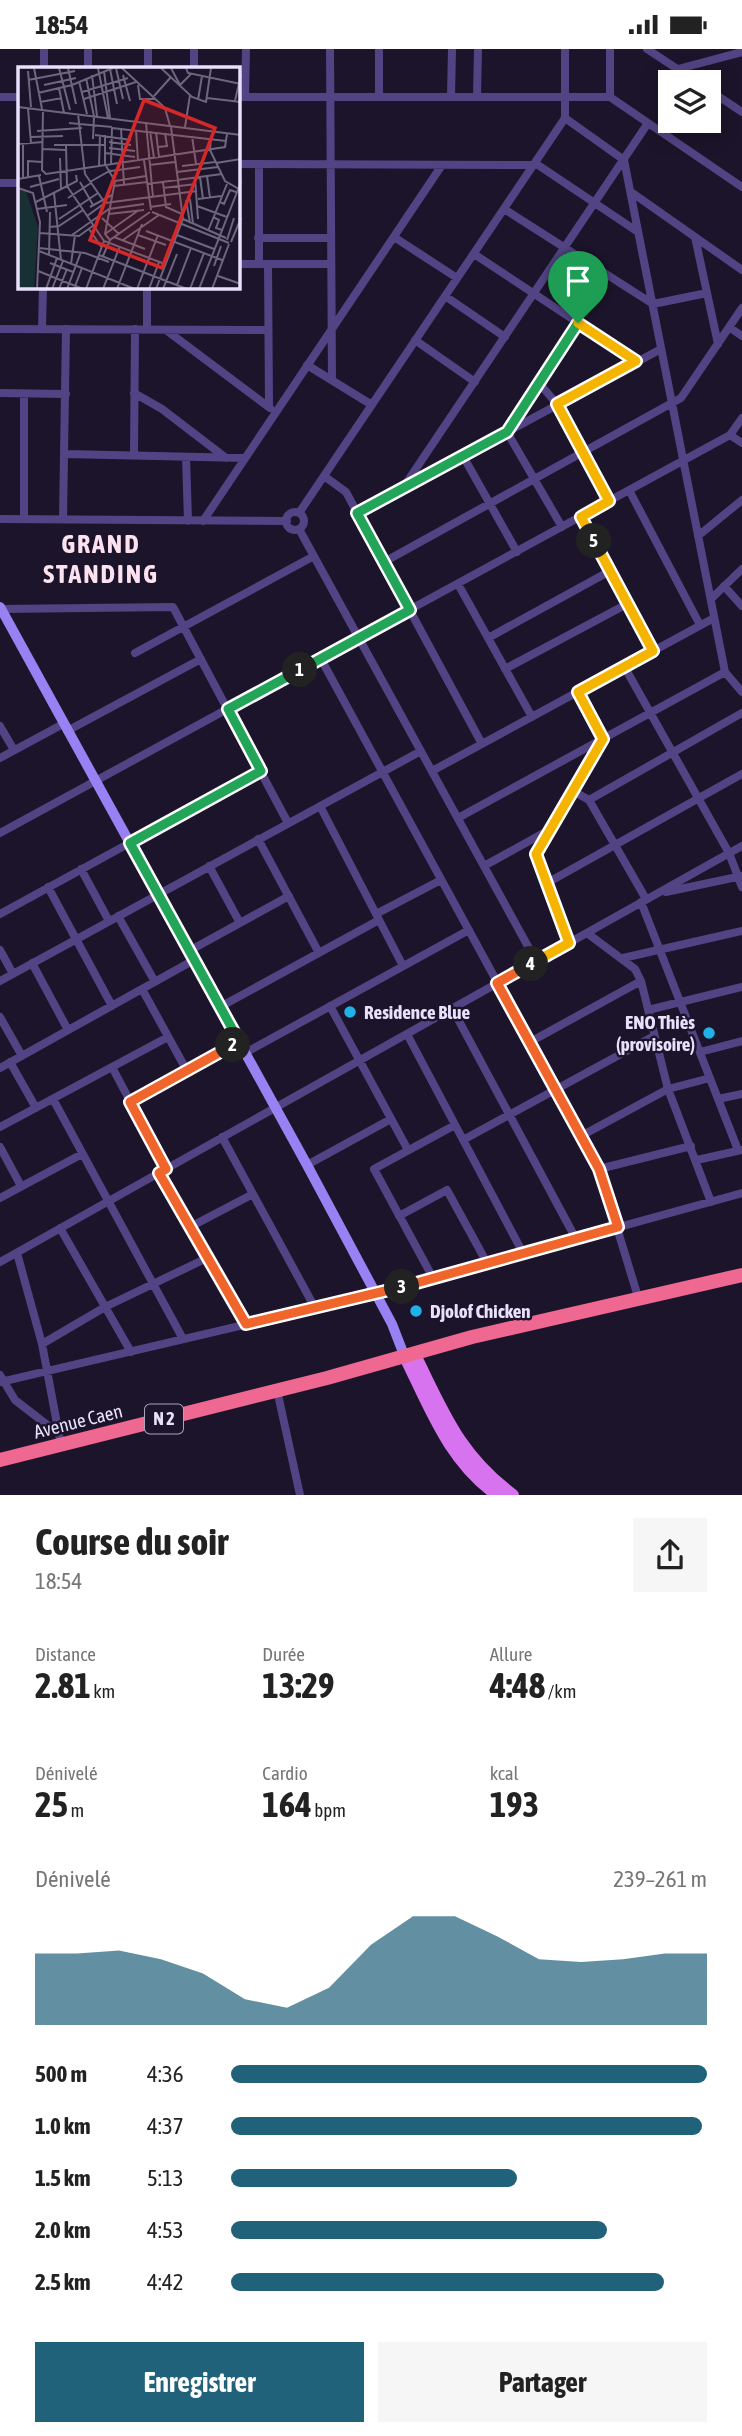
<!DOCTYPE html>
<html lang="fr">
<head>
<meta charset="utf-8">
<style>
  :root { --surface:#fff; --page:#f6f6f6; --text:#222; --muted:#767676; --accent:#21627b }
  body { margin:0; font-family:"Asap Condensed",sans-serif; background:var(--page); color:var(--text); height:100vh; display:flex; flex-direction:column; font-size:26px; white-space:nowrap }
  * { box-sizing:border-box; margin:0 }
  p { font-size:23px; color:var(--muted) }
  .icon { flex:none; width:38px; height:38px; fill:none; stroke:currentColor; stroke-width:2; stroke-linecap:round; stroke-linejoin:round }
  .map { position:relative; height:1446px; overflow:hidden }
  .panel { display:flex; flex-direction:column; background:var(--surface); flex:1 }
  .panel>* { flex:none }
  .buttons { position:absolute; left:658px; top:21px; display:grid; gap:14px }
  .buttons a { display:grid; place-items:center; width:63px; height:63px; border-radius:0px; background:var(--surface); box-shadow:0 4px 18px #0003; font-size:35px }
  .pin { position:absolute; display:grid; place-items:center; width:60px; height:60px; color:#fff; margin:-72px -30px; border-radius:50% 50% 50% 0; rotate:-45deg; box-shadow:0 0 7px #0007 }
  .pin .icon { rotate:45deg }
  .km { position:absolute; width:35px; height:35px; margin:-18px; border-radius:50%; background:#222; color:#fff; font-size:19px; line-height:35px; text-align:center }
  .round { display:grid; place-items:center; flex:none; width:74px; height:74px; border-radius:0px; background:var(--page) }
  .headline { display:flex; align-items:center; justify-content:space-between; height:119px; padding:0 35px }
  h1 { font-size:38px; font-weight:700; line-height:52px }
  .figures { display:grid; grid-template-columns:repeat(3,1fr); gap:10px; height:119px; padding:7px 35px }
  .figures div { display:grid; align-content:center }
  .figures b { font-size:35px; font-weight:700 }
  .figures small { font-size:19px; font-weight:400 }
  .figures p { font-size:19px }
  .chart { height:196px; padding:14px 35px }
  .chart p { display:flex; justify-content:space-between }
  .chart svg { width:100%; height:126px; margin-top:7px; fill:var(--accent); opacity:.7 }
  .action { display:flex; gap:14px; margin-top:auto; padding:14px 35px }
  .action a { flex:1; height:80px; border-radius:0px; background:var(--accent); color:#fff; font-size:28px; font-weight:700; line-height:80px; text-align:center }
  .action a+a { background:var(--page); color:var(--text) }
  ul { padding:0 35px; list-style:none; font-size:23px }
  li { display:grid; grid-template-columns:112px 84px 1fr; align-items:center; height:52px }
  li i { height:18px; border-radius:9px; background:var(--accent) }
  .status { display:flex; justify-content:space-between; align-items:center; height:49px; padding:0 35px; background:var(--surface); direction:ltr }
  .status svg { height:19px; fill:currentColor }
  .map>svg:first-child { display:block }
</style>
</head>
<body>
<div class="status"><b>18:54</b><svg viewBox="0 0 49 12"><path d="M0 12V9h3v3zM5 12V6h3v6zM10 12V3h3v9zM15 12V0h3v12zM26 1h20v11H26zM47 4h2v5h-2z"/></svg></div>
<div class="map">
<svg width="742" height="1446" viewBox="0 0 742 1446">
  <rect width="100%" height="100%" fill="#1c142a"/>
  <g fill="none" stroke-linecap="round" stroke-linejoin="round">
    <path stroke="#524484" stroke-width="8" d="M330 0 332 331
      M610 0V48
      M647 0 697 33
      M44 19V0
      M88 19V0
      M148 19V0
      M194 19V0
      M678 20 742 3
      M709 41 742 63
      M0 48H19
      M238 48H610L742 138
      M245 48 246 0
      M379 48V0
      M451 48 452 0
      M477 48 478 0
      M565 69 624 111 725 623 742 643
      M535 114 638 183
      M238 115 533 116
      M0 134H19
      M631 143 742 221
      M504 160 653 255 707 244
      M394 188 457 229
      M695 188 718 295
      M258 189H331
      M474 205 636 312
      M238 215H331
      M259 215V115
      M268 215 269 358
      M445 247 505 288
      M729 278 742 287
      M0 280 268 281
      M42 280 43 238
      M147 280V238
      M166 281 270 359
      M415 291 475 333
      M307 316 372 356
      M539 334 557 355 609 452
      M0 344 66 345
      M134 344 162 360 226 409
      M730 386 742 394
      M65 405 245 409
      M134 406 135 280
      M463 407 517 503
      M186 408 188 472
      M324 427 346 443 482 695
      M403 439 648 74
      M629 441 700 576
      M286 472a9 9 0 1 1 18 0a9 9 0 1 1-18 0Z
      M299 464 565 69V0
      M357 464 661 300
      M581 468 652 602
      M0 470 287 472
      M24 470V345
      M63 470 66 280
      M203 472 442 116
      M562 478 507 383 578 274
      M299 480 536 912
      M698 487 742 451
      M384 513 681 349 742 259
      M458 535 532 668
      M724 537 742 557
      M711 550 742 520
      M1 560 173 558 288 774
      M488 589 610 522
      M135 604 314 507
      M321 610 599 1120 639 1251
      M624 617 729 804 742 838
      M505 620 627 555
      M0 677 14 701
      M67 682 201 610
      M0 709 63 675
      M432 722 714 569
      M573 742 589 751 646 850
      M589 751 742 664
      M320 757 403 917
      M458 769 725 623
      M0 784 730 386 742 369
      M258 790 319 904
      M209 817 240 874
      M484 817 549 781
      M81 820 109 872
      M547 834 742 725
      M48 838 112 957
      M666 843 742 827
      M641 853 738 1101
      M0 865 261 722
      M376 865 441 831
      M118 867 155 933
      M587 884 635 920 641 932 668 1040 711 1153
      M569 894 536 805 603 690 578 643
      M0 901 13 925
      M189 902 289 847
      M623 909 742 882
      M32 914 68 981
      M0 932 421 702
      M142 940 187 1022
      M330 957 408 1101
      M220 958 379 871
      M452 959 576 1190
      M648 961 742 938
      M0 968 22 1007
      M407 985 523 1204
      M530 993 641 932
      M700 1003 742 992
      M245 1004 469 881
      M10 1013 36 1059
      M112 1018 166 1120
      M0 1019 194 911
      M53 1050 183 1290
      M718 1050 742 1045
      M130 1053 239 992
      M0 1078 168 988
      M581 1087 668 1040 710 1029
      M222 1088 315 1259
      M463 1091 654 987
      M0 1098 21 1137
      M697 1111 742 1101
      M307 1116 391 1070
      M599 1120 691 1097
      M159 1124 246 1275
      M0 1149 82 1105
      M399 1167 447 1141 487 1214
      M190 1178 253 1145
      M60 1179 131 1303
      M17 1204 42 1295 61 1396
      M0 1213 742 797
      M433 1229 374 1120 455 1076
      M42 1295 105 1258 207 1209
      M0 1326 15 1351 59 1385
      M0 1333 376 1245 742 1144
      M277 1341 300 1446"/>
    <path stroke="#9881f2" stroke-width="10" d="M0 558 307 1116 392 1275 404 1306"/>
    <path stroke="#d873f0" stroke-width="12" d="M414 1304C443 1362 458 1405 513 1446
      M404 1306C430 1358 448 1411 497 1446"/>
    <path stroke="#ef6891" stroke-width="14" d="M0 1411 327 1329 472 1288 742 1226"/>
  </g>
  <g fill="none" stroke-linecap="round" stroke-linejoin="round">
    <defs>
      <path id="split-1" d="M300 621 410 561 357 464 507 383 578 274"/>
      <path id="split-2" d="M233 996 239 992 130 794 261 722 228 660 300 621"/>
      <path id="split-3" d="M233 996 130 1053 166 1120 159 1124 246 1275 402 1238"/>
      <path id="split-4" d="M402 1238 618 1178 599 1120 497 934 531 915"/>
      <path id="split-5" d="M531 915 569 894 536 805 603 690 578 643 653 602 594 492"/>
      <path id="split-6" d="M578 274 636 312 557 355 609 452 581 468 594 492"/>
    </defs>
    <use href="#split-1" stroke="#fff" stroke-width="14"/>
    <use href="#split-2" stroke="#fff" stroke-width="14"/>
    <use href="#split-3" stroke="#fff" stroke-width="14"/>
    <use href="#split-4" stroke="#fff" stroke-width="14"/>
    <use href="#split-5" stroke="#fff" stroke-width="14"/>
    <use href="#split-6" stroke="#fff" stroke-width="14"/>
    <use href="#split-1" stroke="#22a559" stroke-width="9"/>
    <use href="#split-2" stroke="#22a559" stroke-width="9"/>
    <use href="#split-3" stroke="#f0652b" stroke-width="9"/>
    <use href="#split-4" stroke="#f0652b" stroke-width="9"/>
    <use href="#split-5" stroke="#f5b400" stroke-width="9"/>
    <use href="#split-6" stroke="#f5b400" stroke-width="9"/>
  </g>
  <g fill="#20b1e8" stroke="#1c142a" stroke-width="2.5">
    <circle cx="350" cy="963" r="7"/>
    <circle cx="709" cy="984" r="7"/>
    <circle cx="416" cy="1262" r="7"/>
  </g>
  <g text-anchor="middle" stroke-width="5" stroke-linejoin="round" paint-order="stroke">
    <rect fill="#1c142a" stroke="#aba3bd" stroke-width="2" x="145" y="1355.5" width="38" height="29" rx="5"/>
    <g font-size="18" font-weight="bold" fill="#e8e0fc">
      <text x="164" y="1376">N 2</text>
    </g>
    <g font-size="19" font-weight="bold" fill="#e8e0fc" stroke="#1c142a" text-anchor="start">
      <text x="364" y="970">Residence Blue</text>
      <text x="695" y="980" text-anchor="end">ENO Thiès<tspan x="695" dy="22">(provisoire)</tspan></text>
      <text x="430" y="1269">Djolof Chicken</text>
    </g>
    <g font-size="19" fill="#e8e0fc" stroke="#1c142a">
      <text transform="translate(78 1372) rotate(-14)" y="7">Avenue Caen</text>
    </g>
    <g font-size="26" font-weight="bold" letter-spacing="2" fill="#fce2ee" stroke="#1c142a">
      <text x="101" y="504">GRAND<tspan x="101" dy="30">STANDING</tspan></text>
    </g>
  </g>
  <g transform="translate(18 18)">
    <rect width="222" height="222" fill="#1c142a"/>
    <path d="M0 123 8 124 20 160 16 222H0Z" fill="#182f33"/>
    <path fill="none" stroke="#6e667e" stroke-width="2" d="M16 1 24 42M41 1 52 43M50 1 58 37M80 1 90 51M98 1 105 32M104 1 147 41 152 59M143 1 174 30 188 35 193 1M153 1 162 18 173 7M168 1 170 6 223 17M92 2 99 37M10 4 13 40M86 4 92 51M0 8V39M74 8 79 49M105 8 112 34M68 11 76 49 75 72M10 13 57 4M61 14 69 47M26 18 58 11M120 18 122 32H137M41 21 46 46M64 25 110 11M20 26 54 18 95 1M136 29 153 10M189 31 223 35M66 32 118 15M180 33 184 9M217 34 223 7M22 35 44 31M0 40 223 68M10 42 13 76M25 43 24 103 28 107 207 80 209 67M60 47 67 107 87 136M51 56 94 60M128 56 135 130M167 60 172 28M94 61 208 74M103 61 106 118M118 63 120 94M19 64 64 61M132 64 136 91M138 65 141 90M77 68 113 73M174 69 178 97M13 70 45 69M193 70 192 83 207 114 221 122M91 75 113 78M0 77 25 75M5 77V111M36 78H87M48 78 49 119 86 174 147 197M140 80 149 79 147 66M91 81 117 84M25 82 48 83M87 86 117 90M42 91 43 123M126 93 133 143M198 96 223 92M93 97 94 60M87 98V68M131 98 157 95M81 99 82 68M88 99 97 114 87 167 92 173M164 99 197 95M93 104 122 100M159 105 200 100M21 109 29 145M189 109 192 131M10 110V94L24 95M182 110 185 132M177 111 180 152M0 112 23 108M97 114 128 109M62 115 75 138M72 115 93 103M145 115 148 140 164 147M129 117 204 107M96 119 129 115M12 120 41 112M0 121 15 126 22 155 19 222M145 121 178 117M36 126 43 193M50 131 73 116M172 132 175 157M180 132 203 129M168 133 172 156M18 135 59 114 58 108M202 135 206 137 212 123 218 125M179 139 209 150M72 140 94 128M132 140 153 137M19 142 49 138M134 145 211 176M91 147 126 143M69 149 87 136 179 124M195 150 201 153 198 161 204 163M84 151 101 167M41 152 80 126M165 152 208 171M32 160 41 159 65 143M71 162 84 181M128 164 204 193M190 164 209 117M22 166 61 169 76 158M87 167 121 143M54 168 91 142 126 137M120 168 148 178M159 168 196 182M96 170 127 182M105 173 141 148M209 173 216 151M213 175 223 151M21 181 67 186 91 195M21 184 117 222M31 188 32 145M81 188 169 222M85 189 92 173 132 145M32 196 55 205M53 197 57 168M196 199 203 179M20 204 65 222M200 209 223 217M159 218 173 181M28 222 39 191M34 222 45 194M41 222 49 202M49 222 63 185M56 222 64 201M68 222 86 174M85 222 102 179M99 222 124 157M119 222 140 168M131 222 141 195M138 222 165 152 153 60M145 222 159 187M172 222 186 186M181 222 223 115M194 222 211 177"/>
    <path fill="#d62828" fill-opacity="0.15" stroke="#d62828" stroke-width="3.5" d="M126 33 197 61 144 201 72 173Z"/>
    <rect width="222" height="222" fill="none" stroke="#e8e0fc" stroke-width="3.5"/>
  </g>
</svg>
<div class="buttons">
<a><svg class="icon" aria-label="layers" viewBox="0 0 24 24"><path d="M12 4l9 5-9 5-9-5zM3 14l9 5 9-5"/></svg></a>
</div>
<div class="pin" style="left:578px;top:274px;background:#1e9e55"><svg class="icon" aria-label="arrive" viewBox="0 0 24 24"><path d="M6 21V4h12l-3 4 3 4H6"/></svg></div>
<b class="km" style="left:300px;top:621px">1</b>
<b class="km" style="left:233px;top:996px">2</b>
<b class="km" style="left:402px;top:1238px">3</b>
<b class="km" style="left:531px;top:915px">4</b>
<b class="km" style="left:594px;top:492px">5</b>
</div>
<section class="panel">
<div class="headline"><div><h1>Course du soir</h1><p>18:54</p></div><a class="round"><svg class="icon" aria-label="share" viewBox="0 0 24 24"><path d="M12 15V3M7 8l5-5 5 5M5 13v7h14v-7"/></svg></a></div>
<div class="figures">
<div><p>Distance</p><b>2.81<small> km</small></b></div>
<div><p>Durée</p><b>13:29</b></div>
<div><p>Allure</p><b>4:48<small> /km</small></b></div>
</div>
<div class="figures">
<div><p>Dénivelé</p><b>25<small> m</small></b></div>
<div><p>Cardio</p><b>164<small> bpm</small></b></div>
<div><p>kcal</p><b>193</b></div>
</div>
<div class="chart"><p><span>Dénivelé</span>239–261 m</p>
<svg viewBox="0 0 160 44" preserveAspectRatio="none"><path d="M0 44V19L10 19L20 18L30 21L40 26L50 35L60 38L70 31L80 16L90 6L100 6L110 13L120 21L130 22L140 21L150 19L160 19V44z"/></svg>
</div>
<ul>
<li><b>500 m</b>4:36<i style="width:100%"></i></li>
<li><b>1.0 km</b>4:37<i style="width:99%"></i></li>
<li><b>1.5 km</b>5:13<i style="width:60%"></i></li>
<li><b>2.0 km</b>4:53<i style="width:79%"></i></li>
<li><b>2.5 km</b>4:42<i style="width:91%"></i></li>
</ul>
<div class="action"><a>Enregistrer</a><a>Partager</a></div>
</section>
</body>
</html>
